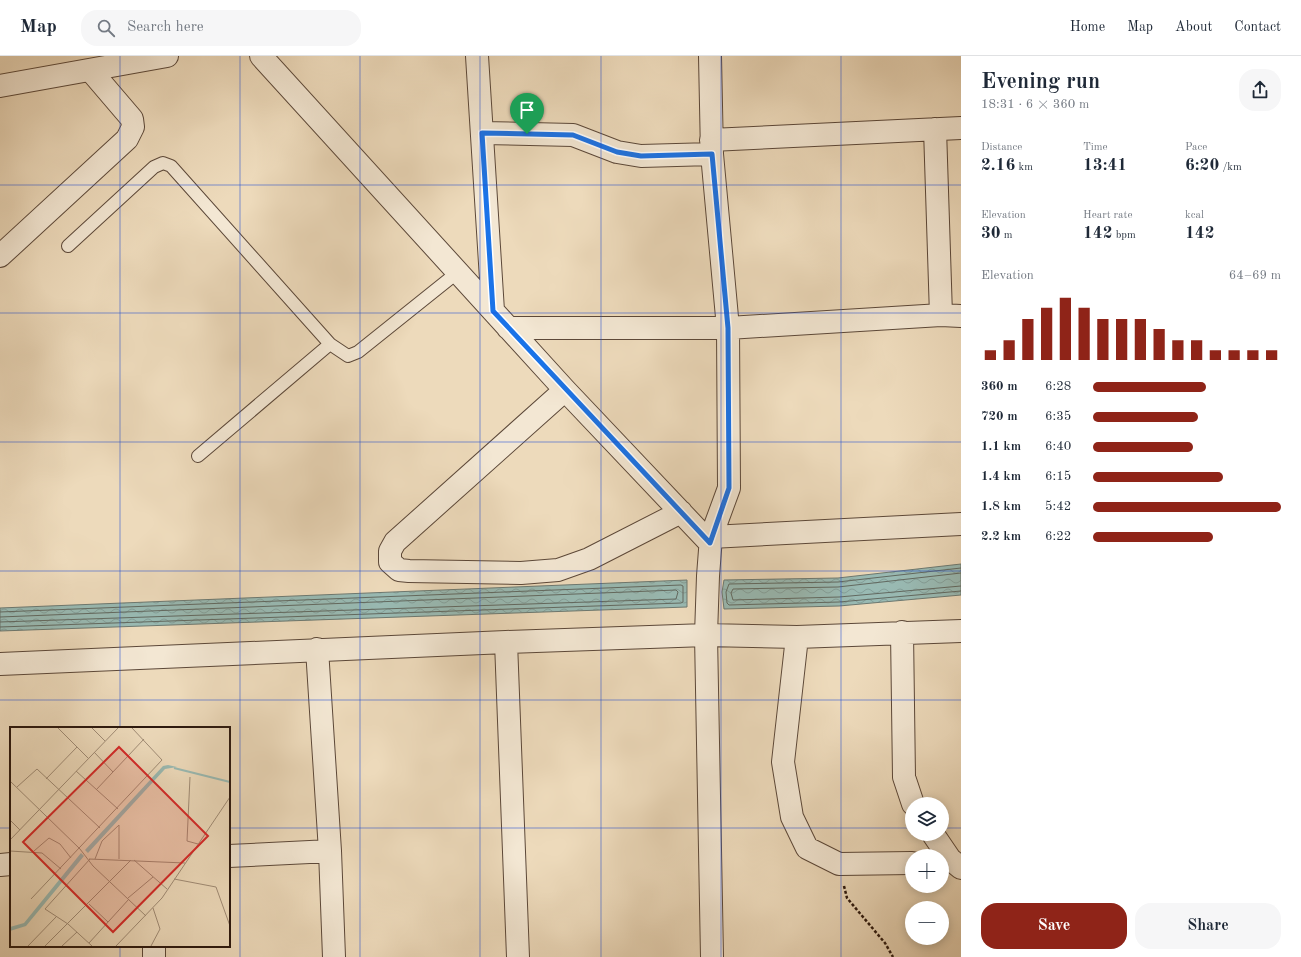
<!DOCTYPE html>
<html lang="en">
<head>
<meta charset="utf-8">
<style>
  :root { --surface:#fff; --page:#f6f6f7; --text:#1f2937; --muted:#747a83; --line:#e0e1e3; --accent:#8f2418 }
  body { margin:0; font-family:"Old Standard TT",serif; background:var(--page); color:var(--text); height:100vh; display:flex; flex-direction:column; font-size:15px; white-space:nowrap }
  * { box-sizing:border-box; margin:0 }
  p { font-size:13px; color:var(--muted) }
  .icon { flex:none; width:22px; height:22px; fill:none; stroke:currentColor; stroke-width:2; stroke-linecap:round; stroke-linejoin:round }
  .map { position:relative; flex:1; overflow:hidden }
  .side { display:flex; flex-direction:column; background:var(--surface); width:340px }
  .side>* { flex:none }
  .controls { position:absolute; left:905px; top:741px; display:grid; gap:8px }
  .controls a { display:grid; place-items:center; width:44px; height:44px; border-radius:50%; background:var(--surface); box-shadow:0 2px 10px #0003; font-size:20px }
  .pin { position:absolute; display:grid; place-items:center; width:34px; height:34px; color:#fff; margin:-41px -17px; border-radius:50% 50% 50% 0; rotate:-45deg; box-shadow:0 0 4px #0007 }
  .pin .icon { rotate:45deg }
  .round { display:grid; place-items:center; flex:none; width:42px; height:42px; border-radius:16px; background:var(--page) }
  .headline { display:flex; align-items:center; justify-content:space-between; height:68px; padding:0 20px }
  h1 { font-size:22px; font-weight:800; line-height:30px }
  .stats { display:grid; grid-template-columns:repeat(3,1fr); gap:6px; height:68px; padding:4px 20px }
  .stats div { display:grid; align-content:center }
  .stats b { font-size:17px; font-weight:800 }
  .stats small { font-size:11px; font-weight:400 }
  .stats p { font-size:11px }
  .chart { height:112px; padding:8px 20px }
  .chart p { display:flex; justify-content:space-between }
  .chart svg { width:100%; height:72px; margin-top:4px; stroke:var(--accent); stroke-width:6 }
  .action { display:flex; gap:8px; margin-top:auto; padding:8px 20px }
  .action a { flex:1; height:46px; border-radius:16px; background:var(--accent); color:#fff; font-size:16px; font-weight:800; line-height:46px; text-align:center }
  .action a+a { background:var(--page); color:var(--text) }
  ul { padding:0 20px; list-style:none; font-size:13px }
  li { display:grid; grid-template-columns:64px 48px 1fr; align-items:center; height:30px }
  li i { height:10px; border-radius:5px; background:var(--accent) }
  header { display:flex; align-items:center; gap:24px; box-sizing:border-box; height:56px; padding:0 20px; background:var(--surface); border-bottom:1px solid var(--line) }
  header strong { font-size:19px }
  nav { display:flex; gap:22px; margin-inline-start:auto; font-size:14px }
  .search { width:280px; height:36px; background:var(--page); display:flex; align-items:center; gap:10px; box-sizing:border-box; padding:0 14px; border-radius:16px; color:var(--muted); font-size:15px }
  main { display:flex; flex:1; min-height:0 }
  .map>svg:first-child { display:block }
</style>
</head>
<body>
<header>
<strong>Map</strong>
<div class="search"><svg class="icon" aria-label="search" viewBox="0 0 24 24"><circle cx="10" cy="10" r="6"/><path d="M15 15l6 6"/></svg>Search here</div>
<nav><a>Home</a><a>Map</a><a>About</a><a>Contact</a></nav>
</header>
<main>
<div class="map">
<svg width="961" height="901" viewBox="0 0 961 901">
  <defs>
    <pattern id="water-waves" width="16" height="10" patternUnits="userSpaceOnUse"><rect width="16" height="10" fill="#99bab3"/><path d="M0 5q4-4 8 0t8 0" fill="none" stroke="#849f99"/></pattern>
  </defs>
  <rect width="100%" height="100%" fill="#eddabb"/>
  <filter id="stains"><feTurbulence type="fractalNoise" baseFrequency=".005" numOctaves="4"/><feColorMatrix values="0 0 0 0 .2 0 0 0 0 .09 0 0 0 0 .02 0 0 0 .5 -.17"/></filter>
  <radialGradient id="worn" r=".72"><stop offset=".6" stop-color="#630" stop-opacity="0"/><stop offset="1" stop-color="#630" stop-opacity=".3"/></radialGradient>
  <path fill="url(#water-waves)" stroke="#6d7971" d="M961 508V539L839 550 724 553 722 536 724 524 838 522Z
    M687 524V551L0 575V552Z"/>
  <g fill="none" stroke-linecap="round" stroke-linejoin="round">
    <path stroke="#626960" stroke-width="1" d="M961 512 838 526 729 528 726 536 727 547 729 549 839 546 961 535
      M961 517 838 531 733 533 731 537 733 544 839 541 961 530
      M0 556 681 529 683 530V546L681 547 0 571
      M0 561 676 534 678 536 676 543 0 566"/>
    <defs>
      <path id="service" d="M68 190 154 111 163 107 171 110 330 288 348 300 358 296 458 216
        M198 400 330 288"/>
      <path id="minor" d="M261 0 565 334 710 487
        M477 0 493 255
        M710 0 712 98 728 272 729 432 711 481 708 520 706 579 712 901
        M935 73 941 259
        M482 77 573 79 617 96 641 100 712 98
        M711 84 961 72
        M0 200 127 83 133 71 132 63 91 15
        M508 272H728L941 259 961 260
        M565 334 395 486 390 495V506L399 514 409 515 521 517 558 514 589 503 681 456
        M711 481 961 468
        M902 576 904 721 913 748
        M797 581 783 706 792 761 807 792 839 808 912 807
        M506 586 518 901
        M317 593 330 795 334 901
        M0 608 506 586 706 579 797 581 961 575
        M933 778 950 803 961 812
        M229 800 330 795
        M0 809 11 808
        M154 901V890"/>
      <path id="tertiary" d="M0 30 167 0"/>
    </defs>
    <use href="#service" stroke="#5c4839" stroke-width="14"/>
    <use href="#minor" stroke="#5c4839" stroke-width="24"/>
    <use href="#tertiary" stroke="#5c4839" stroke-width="24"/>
    <path stroke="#2c180e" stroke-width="2.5" stroke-dasharray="3 2" stroke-linecap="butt" d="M844 830 847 842 885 887 893 901"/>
    <use href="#service" stroke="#f3e7d3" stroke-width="12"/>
    <use href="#minor" stroke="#f3e7d3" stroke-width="22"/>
    <use href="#tertiary" stroke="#f3e7d3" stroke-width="22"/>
  </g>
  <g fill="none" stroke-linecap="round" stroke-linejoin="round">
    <defs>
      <path id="route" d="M482 77 573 79 617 96 641 100 712 98 728 272 729 432 710 487 493 255Z"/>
    </defs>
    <use href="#route" stroke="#fff" stroke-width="8"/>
    <use href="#route" stroke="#1a73e8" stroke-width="5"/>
  </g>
  <path fill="none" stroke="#1d4ed8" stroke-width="1" stroke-opacity="0.55" d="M120 0V672M240 0V901M360 0V901M480 0V901M601 0V901M721 0V901M841 0V901M0 129H961M0 257H961M0 386H961M0 515H961M0 644H961M0 772H11M229 772H912M942 772H961M120 890V901"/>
  <g transform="translate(10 671)">
    <rect width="220" height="220" fill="#eddabb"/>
    <path d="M158 38 167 40 155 42 78 126 75 123 153 39ZM71 126 74 129 16 199 0 204V200L14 196Z" fill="#99bab3"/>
    <path fill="none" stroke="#99bab3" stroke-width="2" d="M164 41 220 55"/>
    <path fill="none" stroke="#a08c76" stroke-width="1" d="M48 1 78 31M82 1 95 14M84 25 103 45M66 44 108 82M180 50 177 114 188 117M36 52 67 20M0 54 70 122 83 139 136 189M7 60 27 42 90 101M86 63 134 12M0 93 10 103M0 113 108 1M0 124 32 126 51 142M24 124 39 111 50 117 61 131M79 132 175 136M80 132 35 182 58 197 82 219M85 132 92 114 109 98V132M124 133 157 162M164 152 206 160 220 199M118 171 143 150M21 172 152 33 122 1M79 177 98 195M79 216 119 172M18 219 46 190M35 219 121 133M52 219 67 205M106 219 152 171 220 70M141 219 150 202 143 181"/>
    <path fill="#d62828" fill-opacity="0.15" stroke="#d62828" stroke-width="2" d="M109 20 198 109 103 205 13 115Z"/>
    <rect width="220" height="220" fill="none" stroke="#2c180e" stroke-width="2"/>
  </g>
  <rect width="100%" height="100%" filter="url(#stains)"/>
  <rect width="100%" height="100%" fill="url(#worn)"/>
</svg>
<div class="controls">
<a><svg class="icon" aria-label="layers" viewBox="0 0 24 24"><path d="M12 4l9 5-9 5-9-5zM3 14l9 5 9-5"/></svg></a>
<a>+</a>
<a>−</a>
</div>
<div class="pin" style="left:527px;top:78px;background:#1e9e55"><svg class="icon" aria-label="arrive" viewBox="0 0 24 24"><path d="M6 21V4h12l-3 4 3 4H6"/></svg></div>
</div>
<section class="side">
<div class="headline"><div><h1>Evening run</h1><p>18:31 · 6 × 360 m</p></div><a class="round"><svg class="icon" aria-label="share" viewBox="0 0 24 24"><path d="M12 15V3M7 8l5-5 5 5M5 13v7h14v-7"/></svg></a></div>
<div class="stats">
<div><p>Distance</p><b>2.16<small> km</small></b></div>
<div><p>Time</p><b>13:41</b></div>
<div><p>Pace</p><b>6:20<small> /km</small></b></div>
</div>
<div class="stats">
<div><p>Elevation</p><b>30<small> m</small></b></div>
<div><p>Heart rate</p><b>142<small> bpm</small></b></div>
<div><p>kcal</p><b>142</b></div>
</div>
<div class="chart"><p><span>Elevation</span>64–69 m</p>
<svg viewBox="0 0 160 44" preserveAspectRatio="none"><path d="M5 44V38M15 44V32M25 44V19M35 44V12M45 44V6M55 44V12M65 44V19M75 44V19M85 44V19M95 44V25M105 44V32M115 44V32M125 44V38M135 44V38M145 44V38M155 44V38"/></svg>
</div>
<ul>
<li><b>360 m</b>6:28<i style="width:60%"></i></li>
<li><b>720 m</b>6:35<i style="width:56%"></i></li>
<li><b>1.1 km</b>6:40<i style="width:53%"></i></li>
<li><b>1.4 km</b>6:15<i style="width:69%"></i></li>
<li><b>1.8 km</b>5:42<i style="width:100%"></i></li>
<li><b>2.2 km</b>6:22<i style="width:64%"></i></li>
</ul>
<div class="action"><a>Save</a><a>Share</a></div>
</section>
</main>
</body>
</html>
